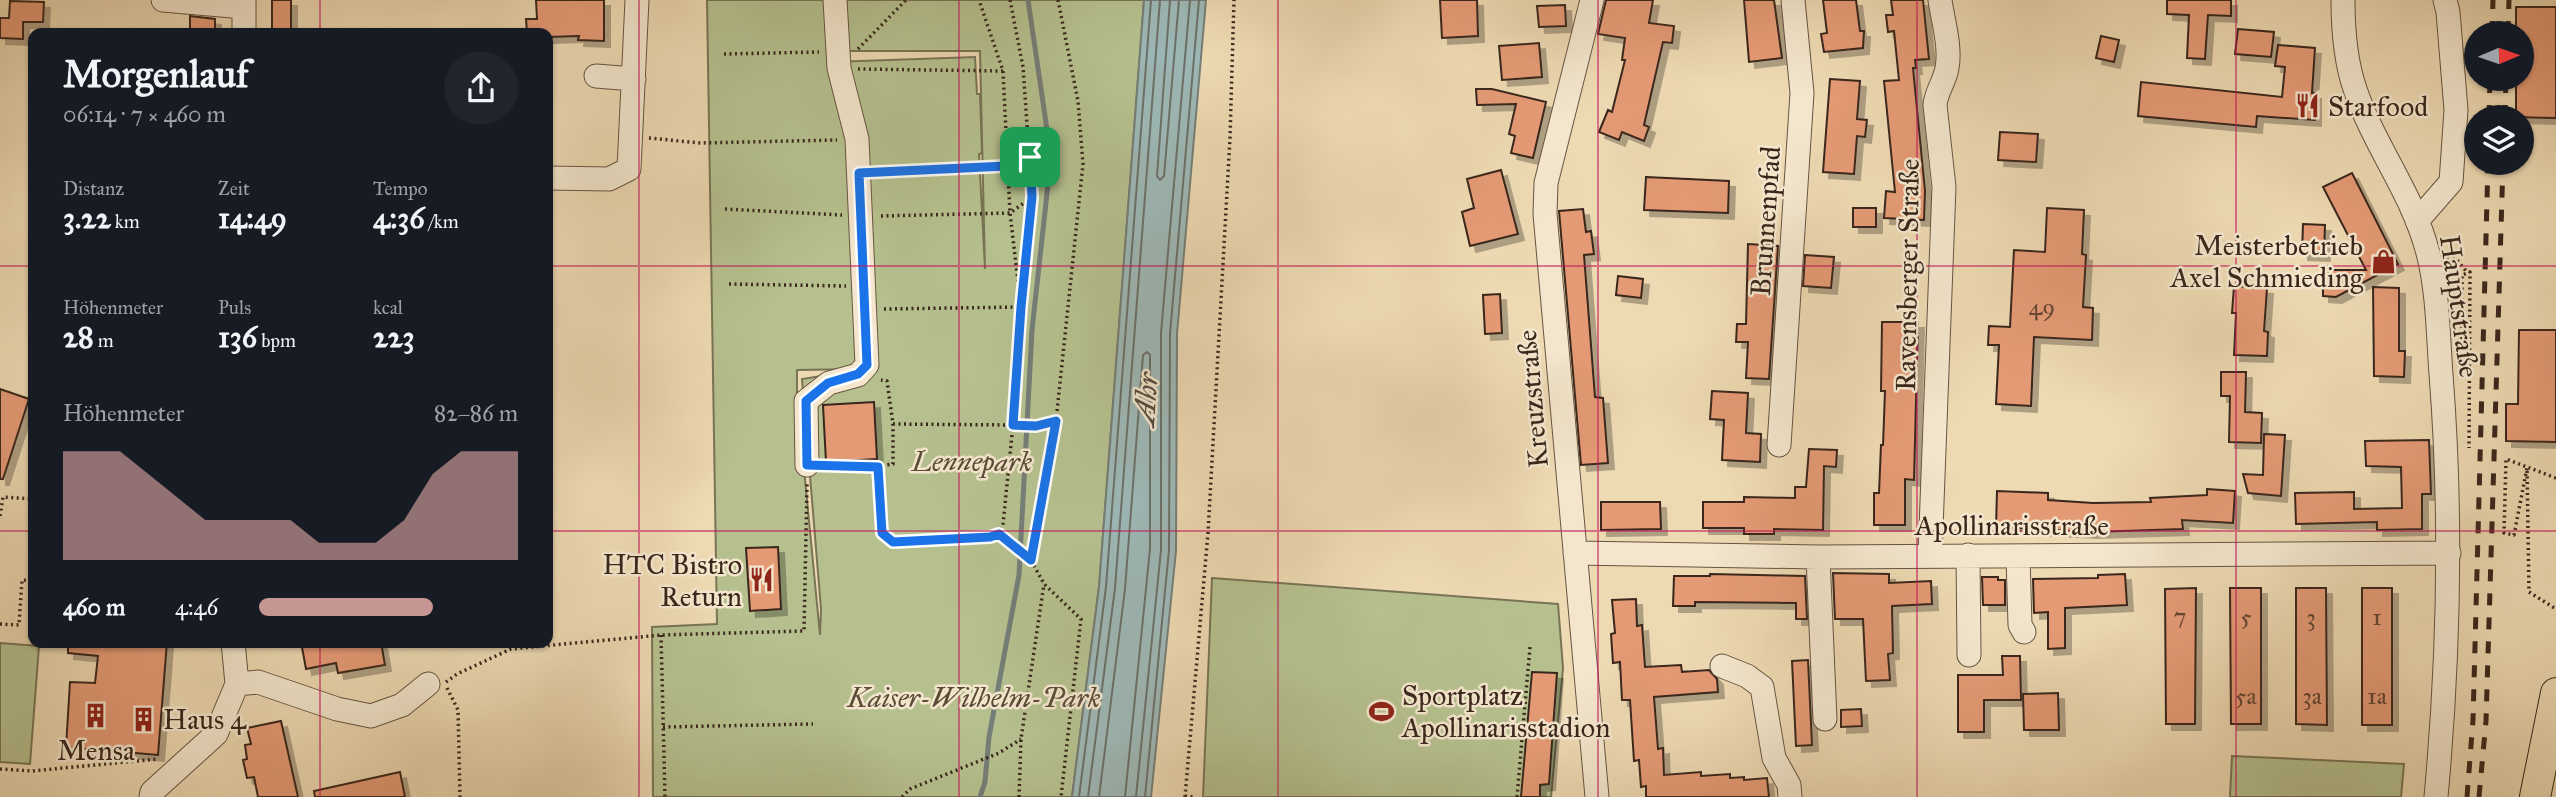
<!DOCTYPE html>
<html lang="de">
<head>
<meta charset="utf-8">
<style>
  :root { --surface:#171b24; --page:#20242c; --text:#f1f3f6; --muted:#9ea1a6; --accent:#c59692 }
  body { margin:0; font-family:"IM FELL Great Primer",serif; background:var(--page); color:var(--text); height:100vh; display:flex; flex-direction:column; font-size:26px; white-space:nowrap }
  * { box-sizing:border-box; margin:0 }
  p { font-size:23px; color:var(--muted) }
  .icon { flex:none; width:38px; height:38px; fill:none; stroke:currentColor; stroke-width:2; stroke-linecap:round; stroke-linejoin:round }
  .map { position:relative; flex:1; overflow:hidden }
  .drawer { position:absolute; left:28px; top:28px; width:525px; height:620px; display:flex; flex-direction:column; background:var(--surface); border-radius:14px; box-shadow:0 2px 5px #0004 }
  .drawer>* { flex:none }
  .needle { width:46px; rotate:88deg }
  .buttons { position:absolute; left:2464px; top:21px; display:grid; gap:14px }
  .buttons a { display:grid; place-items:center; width:70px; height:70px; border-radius:50%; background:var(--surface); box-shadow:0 2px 5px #0004; font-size:35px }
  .pin { position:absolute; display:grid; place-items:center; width:60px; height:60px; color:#fff; margin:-30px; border-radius:14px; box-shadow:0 4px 10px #0006 }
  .round { display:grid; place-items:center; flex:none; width:74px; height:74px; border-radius:37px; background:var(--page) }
  .headline { display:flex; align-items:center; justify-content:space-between; height:119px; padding:0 35px }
  h1 { font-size:38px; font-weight:700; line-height:52px }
  .stats { display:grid; grid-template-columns:repeat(3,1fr); gap:10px; height:119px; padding:7px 35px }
  .stats div { display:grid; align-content:center }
  .stats b { font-size:30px; font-weight:700 }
  .stats small { font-size:19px; font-weight:400 }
  .stats p { font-size:19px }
  .chart { height:196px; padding:14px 35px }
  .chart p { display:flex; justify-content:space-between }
  .chart svg { width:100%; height:126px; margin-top:7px; fill:var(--accent); opacity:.7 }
  ul { padding:0 35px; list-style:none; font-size:23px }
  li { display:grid; grid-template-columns:112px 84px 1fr; align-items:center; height:52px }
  li i { height:18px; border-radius:9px; background:var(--accent) }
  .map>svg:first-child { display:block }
</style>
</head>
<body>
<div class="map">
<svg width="2556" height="797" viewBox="0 0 2556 797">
  <defs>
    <filter id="shadow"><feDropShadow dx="6" dy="6" stdDeviation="0" flood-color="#0004"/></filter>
  </defs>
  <rect width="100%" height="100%" fill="#edd9b2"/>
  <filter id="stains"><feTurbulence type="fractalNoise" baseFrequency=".00286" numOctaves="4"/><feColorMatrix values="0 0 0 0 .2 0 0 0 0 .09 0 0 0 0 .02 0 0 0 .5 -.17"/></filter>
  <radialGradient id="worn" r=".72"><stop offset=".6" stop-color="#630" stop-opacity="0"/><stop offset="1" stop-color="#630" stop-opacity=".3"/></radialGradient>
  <path fill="#b5c08e" stroke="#787455" stroke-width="2" fill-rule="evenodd" d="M707 0H829L832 62 975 57 977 94H980L982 153 979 154 985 269 980 51H840L837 0H1144L1099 587 1072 797H653L652 627 717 624ZM865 369 802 379 821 609 820 635 797 396V370Z
    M1212 578 1558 604 1563 668 1551 797H1203Z
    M0 643 39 646 30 764 0 762Z
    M2232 756 2404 764 2401 797H2230Z"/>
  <path fill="#9db8b6" stroke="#757e78" stroke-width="2" d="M1144 0H1206L1177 334 1176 551 1151 797H1072L1099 587Z"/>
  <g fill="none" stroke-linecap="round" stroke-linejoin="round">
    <path stroke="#6c7069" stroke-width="2" d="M1170 0 1157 176 1160 180 1164 176 1179 0
      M1079 797 1106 587 1151 0
      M1088 797 1115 588 1160 0
      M1099 797 1125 589 1143 355 1147 352 1150 355V549L1125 797
      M1136 797 1161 550V333L1190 0
      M1145 797 1169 550 1170 334 1199 0"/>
    <path stroke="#757e78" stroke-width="5" d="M980 797 985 782 989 737 1019 575 1032 330 1051 157 1028 0"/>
  </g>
  <path fill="#e49a75" stroke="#3a271c" stroke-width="2" filter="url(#shadow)" d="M272 0H291V33H272Z
    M536 0H604V41L578 40 579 36 548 37V33H527L526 19H537Z
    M1440 0H1477L1478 36 1442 38Z
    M1606 0H1653L1649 23 1674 26 1672 43 1663 42 1644 125 1649 127 1644 141 1622 132 1619 140 1599 132 1608 110 1612 112 1625 60H1622L1625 38 1598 34Z
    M1744 0H1774L1782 58 1749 62Z
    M1823 0H1856L1860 31H1864L1863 48 1824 52 1821 34 1827 33Z
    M1891 0H1923L1929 59 1915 60 1916 68H1913L1925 191 1924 220 1884 218 1886 191 1895 192 1884 81 1899 80 1894 31 1888 32 1886 15H1893Z
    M2167 0H2231V16L2208 15 2205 59 2187 58 2189 15 2167 14Z
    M10 1 44 2 43 22H23V39L0 38V18H9Z
    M1565 5 1566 26 1539 27 1537 6Z
    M2516 7H2556V118L2516 117V79H2522V33H2516Z
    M190 16 215 19V33H190Z
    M2238 29 2274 32 2271 57 2235 54Z
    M2101 36 2119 40 2114 62 2096 58Z
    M1539 43 1542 77 1502 80 1499 46Z
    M2278 45 2315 48 2312 93H2315V120L2257 116 2256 127 2138 116 2141 82 2282 97 2285 67 2275 66Z
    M1830 79 1860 81 1857 119 1867 120 1865 137 1857 136 1854 174 1823 172Z
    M1476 89H1492L1546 102 1533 158 1511 153 1515 136 1509 134 1516 104 1477 105Z
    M2000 132 2038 134 2036 162 1998 160Z
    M1501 170 1518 234 1470 246 1462 212 1474 208 1467 179Z
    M2352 173 2398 264 2336 297 2323 296V270H2366L2323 187Z
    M1646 177 1729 181 1728 213 1644 210Z
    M1853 208H1876V227H1853Z
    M2047 208 2084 210 2082 254 2086 255 2083 307 2093 308 2092 340 2034 337 2031 406 1996 404 1999 345H1988L1989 326 2010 327 2014 250 2045 252Z
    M1583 209 1586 232 1591 231 1594 254 1584 255 1595 397 1603 398 1608 463 1581 465 1559 211Z
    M2303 224 2325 225 2324 255 2302 254Z
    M1748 244 1778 246 1769 379 1746 378 1748 342H1736L1737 324H1746Z
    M1805 255 1834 257 1831 288 1803 286Z
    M1618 276 1643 279 1641 298 1616 295Z
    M2234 286 2267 288 2264 331 2268 332 2267 356 2234 355 2236 313H2232Z
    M2373 287 2399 288V351H2405L2404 377 2374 376Z
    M1500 294 1502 333 1485 334 1483 295Z
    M1882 322H1918L1914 480 1905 479V525H1874V493H1879L1881 445H1883L1885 391H1881Z
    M2519 330H2556V442L2506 441V404H2518Z
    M2221 372H2246L2245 412 2262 413 2261 443 2229 442 2230 396H2221Z
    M0 389 29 399 3 479H0Z
    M1712 391 1748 393 1746 433 1761 434 1760 462 1722 460 1724 420 1710 419Z
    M874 402 877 459 826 462 823 405Z
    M2264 434 2285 435 2281 496 2248 493 2243 474 2263 475Z
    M2429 440 2431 494H2422V529L2377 530V522L2296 524 2295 493 2354 492V509L2402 508 2401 467 2366 466 2365 441Z
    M1809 449 1837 450 1836 467 1824 466 1823 530 1774 529V534H1744V528H1703V502H1744V497L1795 498V487H1806Z
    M2207 489 2235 491 2233 523 2182 520 2183 529 2092 532 1996 527 1997 491 2048 493V500L2093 503 2151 502 2150 498 2207 495Z
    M1601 502H1660L1661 529 1601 530Z
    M778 547 781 609 750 611 746 548Z
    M1833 573 1889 574V583L1931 581 1932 604 1892 606 1893 653 1888 654 1890 680 1866 681 1863 619H1835Z
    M1710 574 1805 576 1807 619H1796V603L1695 602V606H1673L1674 576H1710Z
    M2125 574 2127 605 2065 608V648L2048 649V612L2034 613 2033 579 2098 578V575Z
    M1982 577H1998V580H2005V605H1983Z
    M2196 588 2195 724H2166L2165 589Z
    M2230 588H2261V724H2231Z
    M2296 588H2326L2327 725 2296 724Z
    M2362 588H2392V725H2362Z
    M1636 599 1637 626 1642 625 1645 667 1681 665 1682 672 1709 670 1717 679 1718 692 1654 697 1658 749 1663 748 1664 775 1701 772V776L1730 774V778L1744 777V780L1767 778 1769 797H1646V786L1641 787 1639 760 1634 761 1630 700H1622L1620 662 1613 663 1611 634 1615 633 1612 600Z
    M68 642H167L158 755 66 747 70 682 95 683 98 656 68 653Z
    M301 642H381L385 665 338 673 336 663 306 669Z
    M2002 656H2020L2021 700H1984V732H1958V675H2003Z
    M1808 660 1812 745 1796 746 1792 661Z
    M1532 672 1557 673 1549 784 1540 785V797H1521Z
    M2058 693 2059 730H2024L2023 694Z
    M1861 709 1862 726 1841 727V710Z
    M281 721 298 797H258L254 777 247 778 243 760 247 759 245 745 251 744 247 728Z
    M400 772 405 797H315L314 791Z"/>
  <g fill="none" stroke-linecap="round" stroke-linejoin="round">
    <defs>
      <path id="minor" d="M163 0 244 7
        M1592 0 1546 183 1545 214 1597 797
        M2343 0C2343 30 2345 60 2355 89 2374 146 2413 194 2428 253 2438 292 2438 334 2441 374 2452 515 2449 656 2436 797
        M244 33V0
        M596 76 634 79
        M548 178 609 179 629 169 637 0
        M2417 221 2451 182 2456 110 2448 12 2445 0
        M1779 445 1802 93 1793 0
        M807 465 806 401 829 383 858 375 867 365 857 139 839 68 835 0
        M1575 553 1818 557 2449 553
        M1930 555 1944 187 1935 105C1936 92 1945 81 1947 68 1951 47 1943 21 1940 0
        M1968 555 1969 655
        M2018 556 2020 625 2024 632
        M1818 557 1825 719
        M1722 666 1747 676 1762 687 1774 758 1789 785 1790 797
        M237 684 258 682 337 709 371 716 402 705 428 684
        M151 797 152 792 216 734 237 684 233 642"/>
      <path id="major" d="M2535 797 2556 693"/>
    </defs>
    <use href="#minor" stroke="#675442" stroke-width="25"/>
    <use href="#major" stroke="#3a271c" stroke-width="32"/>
    <path stroke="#3a271c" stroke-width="3.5" stroke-dasharray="2 3.5" stroke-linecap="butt" d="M1010 0 1023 67 1032 197 1021 300
      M1058 0 1078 101 1083 164 1056 421 1031 560 1044 584 1081 619 1061 797
      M858 49 906 0
      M724 54 819 52
      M858 69 1003 71
      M649 138 700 143 837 140
      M879 172 1006 166 1030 157
      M725 209 842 215
      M881 216 1010 213 1032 197
      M2447 257 2456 259 2467 272
      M729 284 846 286
      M884 309 1020 307
      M2462 350V275L2470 272 2469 448
      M893 424 1013 425 1021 307 1010 213 1003 71 979 0
      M827 465 878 466 893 464V424L887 381 881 380
      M878 466 882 533 893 542 990 537 999 534 1003 524 1013 425 1036 426 1055 421
      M2556 478 2506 459 2504 533 2514 535 2527 468 2529 592 2556 609
      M0 516 3 497 33 499
      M999 534 1030 559
      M0 624 19 625 22 580 33 581
      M661 635 665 797
      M446 682 457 674 511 649 661 635 804 631 807 484
      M447 688 458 710 460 797
      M663 727 813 724
      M0 769 32 771 158 759
      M1185 796 1194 797
      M902 797 910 789 999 753 1021 739
      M1019 797 1021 739 1044 584
      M1185 797 1208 533 1230 138 1234 0
      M1517 797 1530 647"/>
    <use href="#minor" stroke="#f3e6cd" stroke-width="23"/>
    <use href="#major" stroke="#edd9b2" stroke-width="30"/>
    <path stroke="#3a271c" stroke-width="5" stroke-dasharray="12 12" stroke-linecap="butt" d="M2492 33 2493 0
      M2508 33 2509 0
      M2489 117 2490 79
      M2505 117 2506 79
      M2467 797 2473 720 2488 163
      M2479 797 2486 721 2503 163"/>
  </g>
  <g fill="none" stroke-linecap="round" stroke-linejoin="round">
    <defs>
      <path id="route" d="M1030 157 1032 197 1021 307 1013 425 1036 426 1056 421 1031 560 999 534 990 537 893 542 882 533 878 467 807 465 806 401 828 383 858 374 867 365 859 173 1006 166Z"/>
    </defs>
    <use href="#route" stroke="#fff" stroke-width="14"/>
    <use href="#route" stroke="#1a73e8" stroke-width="9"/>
  </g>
  <path fill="none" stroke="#c2185b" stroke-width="2" stroke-opacity="0.55" d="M320 0V33M639 0V797M959 0V797M1278 0V797M1598 0V797M1917 0V797M2236 0V797M0 266H33M548 266H2556M0 531H33M548 531H2556M320 642V797"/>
  <defs>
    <symbol id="restaurant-bare" viewBox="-9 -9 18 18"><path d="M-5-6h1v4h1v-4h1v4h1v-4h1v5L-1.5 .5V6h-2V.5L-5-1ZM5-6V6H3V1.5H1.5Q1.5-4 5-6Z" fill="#8f2418" stroke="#f3e6cd" stroke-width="2.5" paint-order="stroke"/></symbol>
    <symbol id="shop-bare" viewBox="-9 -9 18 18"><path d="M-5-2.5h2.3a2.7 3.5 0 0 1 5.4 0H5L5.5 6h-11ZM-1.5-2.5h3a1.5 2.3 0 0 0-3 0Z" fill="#8f2418" stroke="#f3e6cd" stroke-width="2.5" paint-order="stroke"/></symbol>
    <symbol id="stadium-bare" viewBox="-9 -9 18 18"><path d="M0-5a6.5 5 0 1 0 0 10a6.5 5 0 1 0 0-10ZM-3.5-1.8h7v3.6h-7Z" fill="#8f2418" stroke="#f3e6cd" stroke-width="2.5" paint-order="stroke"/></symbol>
    <symbol id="building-bare" viewBox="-9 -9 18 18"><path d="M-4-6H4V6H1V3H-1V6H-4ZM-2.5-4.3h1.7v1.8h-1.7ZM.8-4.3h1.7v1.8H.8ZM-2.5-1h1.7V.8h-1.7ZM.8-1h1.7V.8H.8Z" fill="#8f2418" stroke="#f3e6cd" stroke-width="2.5" paint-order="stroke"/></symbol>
  </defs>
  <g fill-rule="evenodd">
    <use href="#restaurant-bare" x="2290" y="88" width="35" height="35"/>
    <use href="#shop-bare" x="2366" y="244" width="35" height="35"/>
    <use href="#restaurant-bare" x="744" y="562" width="35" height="35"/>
    <use href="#stadium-bare" x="1364" y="694" width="35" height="35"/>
    <use href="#building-bare" x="78" y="698" width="35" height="35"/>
    <use href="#building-bare" x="126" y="702" width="35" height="35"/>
  </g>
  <g text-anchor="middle" stroke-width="5" stroke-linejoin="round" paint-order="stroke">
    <g font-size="24" fill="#644432">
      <text x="2042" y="315">49</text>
      <text x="2180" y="624">7</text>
      <text x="2246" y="625">5</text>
      <text x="2311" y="625">3</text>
      <text x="2377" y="625">1</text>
      <text x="2246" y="704">5a</text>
      <text x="2312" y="704">3a</text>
      <text x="2377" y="704">1a</text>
    </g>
    <g font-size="28" fill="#3a271c" stroke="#f3e6cd" text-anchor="start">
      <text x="2328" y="116">Starfood</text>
      <text x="2363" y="255" text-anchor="end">Meisterbetrieb<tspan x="2363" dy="32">Axel Schmieding</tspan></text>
      <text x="742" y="574" text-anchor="end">HTC Bistro<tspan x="742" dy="32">Return</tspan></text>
      <text x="1402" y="705">Sportplatz<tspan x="1402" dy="32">Apollinarisstadion</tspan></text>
      <text x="163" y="729">Haus 4</text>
      <text x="96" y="760" text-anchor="middle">Mensa</text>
    </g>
    <g font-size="28" fill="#3a271c" stroke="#f3e6cd">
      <text transform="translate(1765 221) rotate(-86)" y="10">Brunnenpfad</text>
      <text transform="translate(1907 275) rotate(-89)" y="10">Ravensberger Straße</text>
      <text transform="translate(2460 306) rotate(82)" y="10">Hauptstraße</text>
      <text transform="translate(1532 399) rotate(-95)" y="10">Kreuzstraße</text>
      <text x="2012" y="535">Apollinarisstraße</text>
    </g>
    <g font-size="28" font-style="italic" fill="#594d38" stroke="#f3e6cd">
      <text x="972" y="471">Lennepark</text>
      <text x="974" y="707">Kaiser-Wilhelm-Park</text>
    </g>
    <g font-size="30" font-style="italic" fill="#534b42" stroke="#f3e6cd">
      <text transform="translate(1146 399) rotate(-86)" y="10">Ahr</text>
    </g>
  </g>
  <rect width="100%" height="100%" filter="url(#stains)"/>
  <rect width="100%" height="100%" fill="url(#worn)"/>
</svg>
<div class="buttons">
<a><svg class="needle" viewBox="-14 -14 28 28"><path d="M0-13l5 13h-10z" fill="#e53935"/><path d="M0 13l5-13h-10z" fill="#9ea1a6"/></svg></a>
<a><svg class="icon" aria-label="layers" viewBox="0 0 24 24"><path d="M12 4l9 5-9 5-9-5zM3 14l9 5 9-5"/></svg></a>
</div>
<div class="pin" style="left:1030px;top:157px;background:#1e9e55"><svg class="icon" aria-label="arrive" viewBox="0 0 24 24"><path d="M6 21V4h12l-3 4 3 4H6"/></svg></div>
<section class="drawer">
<div class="headline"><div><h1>Morgenlauf</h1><p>06:14 · 7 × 460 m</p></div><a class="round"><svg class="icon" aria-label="share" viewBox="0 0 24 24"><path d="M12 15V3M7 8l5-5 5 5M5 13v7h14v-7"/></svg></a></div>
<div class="stats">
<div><p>Distanz</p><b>3.22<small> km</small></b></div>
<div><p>Zeit</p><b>14:49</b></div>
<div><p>Tempo</p><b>4:36<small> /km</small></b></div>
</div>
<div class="stats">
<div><p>Höhenmeter</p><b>28<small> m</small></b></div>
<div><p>Puls</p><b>136<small> bpm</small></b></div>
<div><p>kcal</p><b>223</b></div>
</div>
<div class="chart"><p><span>Höhenmeter</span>82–86 m</p>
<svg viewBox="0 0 160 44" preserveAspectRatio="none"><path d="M0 44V6L10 6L20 6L30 14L40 22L50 30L60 30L70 30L80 30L90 38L100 38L110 38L120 30L130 14L140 6L150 6L160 6V44z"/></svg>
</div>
<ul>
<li><b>460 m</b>4:46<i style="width:67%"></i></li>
</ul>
</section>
</div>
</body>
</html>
